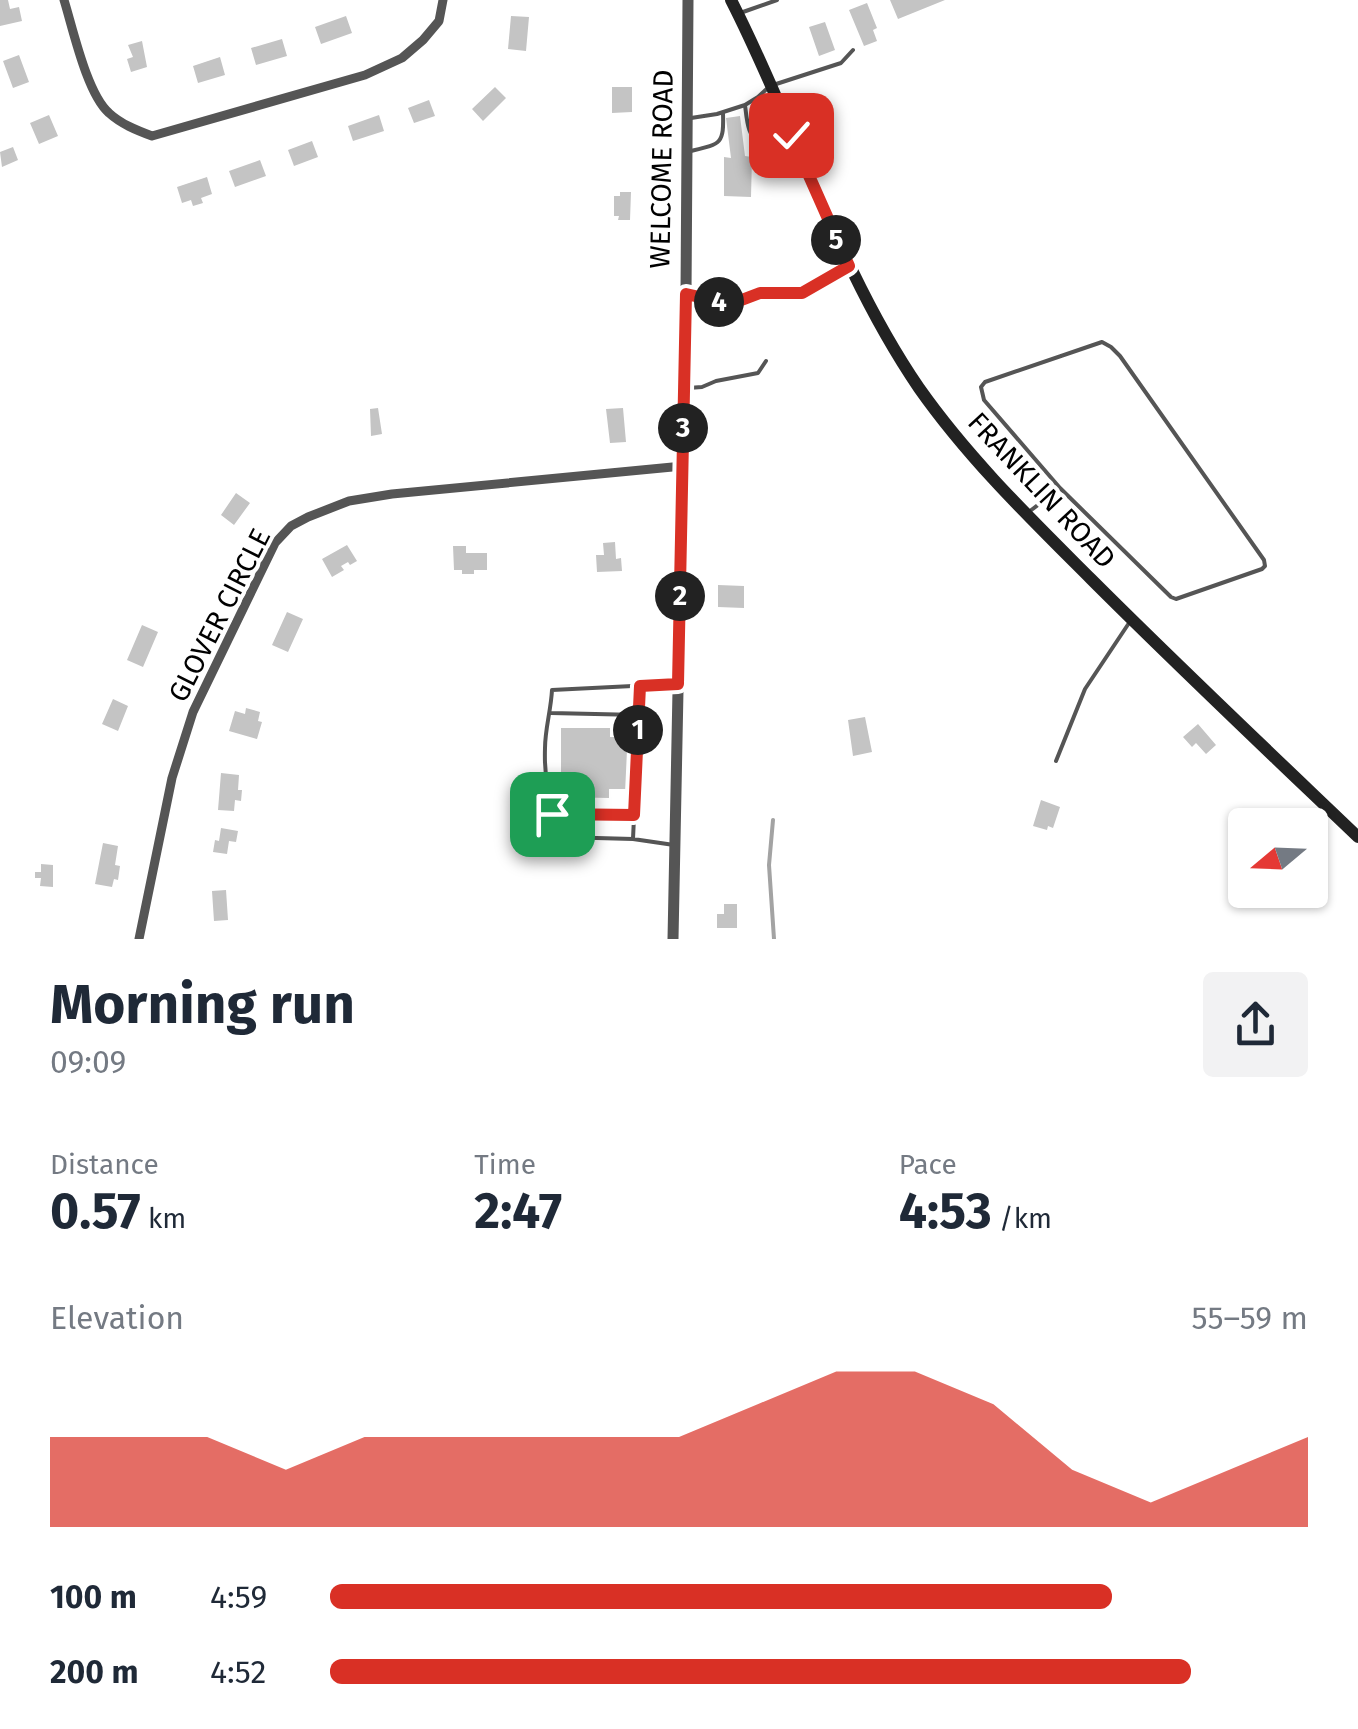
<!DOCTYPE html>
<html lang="en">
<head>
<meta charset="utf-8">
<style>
  :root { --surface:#fff; --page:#f2f2f3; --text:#1f2937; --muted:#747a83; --accent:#d93025 }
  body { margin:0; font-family:"Fira Sans",sans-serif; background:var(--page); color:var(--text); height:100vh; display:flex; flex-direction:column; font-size:38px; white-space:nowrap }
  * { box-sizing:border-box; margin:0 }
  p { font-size:32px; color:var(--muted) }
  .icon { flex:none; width:55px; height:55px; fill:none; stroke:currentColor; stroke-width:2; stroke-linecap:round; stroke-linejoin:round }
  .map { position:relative; height:939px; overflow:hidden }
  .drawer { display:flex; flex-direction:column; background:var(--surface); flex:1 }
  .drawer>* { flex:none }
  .needle { width:65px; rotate:251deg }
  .buttons { position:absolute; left:1228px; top:808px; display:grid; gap:20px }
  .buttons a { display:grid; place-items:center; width:100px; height:100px; border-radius:10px; background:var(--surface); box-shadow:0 2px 8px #0004; font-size:50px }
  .pin { position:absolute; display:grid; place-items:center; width:85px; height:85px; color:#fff; margin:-42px; border-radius:20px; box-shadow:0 5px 15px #0006 }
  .km { position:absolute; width:50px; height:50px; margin:-25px; border-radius:50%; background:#222; color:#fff; font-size:28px; line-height:50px; text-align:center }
  .round { display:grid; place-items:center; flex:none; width:105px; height:105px; border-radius:10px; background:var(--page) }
  .overview { display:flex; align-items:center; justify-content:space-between; height:170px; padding:0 50px }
  h1 { font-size:55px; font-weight:700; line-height:75px }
  .stats { display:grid; grid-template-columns:repeat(3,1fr); gap:15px; height:170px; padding:10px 50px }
  .stats div { display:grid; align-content:center }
  .stats b { font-size:50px; font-weight:700 }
  .stats small { font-size:28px; font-weight:400 }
  .stats p { font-size:28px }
  .chart { height:280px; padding:20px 50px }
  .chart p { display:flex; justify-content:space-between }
  .chart svg { width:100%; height:180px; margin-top:10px; fill:var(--accent); opacity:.7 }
  ul { padding:0 50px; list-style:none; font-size:32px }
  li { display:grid; grid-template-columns:160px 120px 1fr; align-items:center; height:75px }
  li i { height:25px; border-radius:12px; background:var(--accent) }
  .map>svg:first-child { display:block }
</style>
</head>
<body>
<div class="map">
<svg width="1358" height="939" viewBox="0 0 1358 939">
  <rect width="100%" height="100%" fill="#fff"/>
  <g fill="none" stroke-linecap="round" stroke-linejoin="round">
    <path stroke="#a3a3a3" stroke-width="4" d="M773 820 769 865 774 939"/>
  </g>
  <path fill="#c4c4c4" d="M0 0H8L10 9 19 7 22 21 0 26Z
    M890 0H945L898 19Z
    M867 3 877 28 873 30 877 41 864 46 849 10Z
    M346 16 352 33 321 44 315 27Z
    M511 16 529 17 526 51 508 49Z
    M825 22 835 50 819 56 809 27Z
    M282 39 287 56 256 65 251 48Z
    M142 41 147 67 131 72 127 59 133 57 128 45Z
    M19 55 29 82 13 88 3 61Z
    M220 57 225 75 198 83 193 66Z
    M495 87 506 98 483 121 472 109Z
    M612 87H632V112L612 113Z
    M429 100 435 116 414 123 408 108Z
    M49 115 58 136 39 144 30 123Z
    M379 115 384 131 353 141 348 126Z
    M740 116 745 156 752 157 751 197 724 196V157L731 158 726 118Z
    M312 141 318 157 294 166 288 150Z
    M13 147 18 160 2 167 0 152Z
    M260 160 266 176 235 187 229 171Z
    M207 177 212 194 201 198 203 203 193 206 191 200 182 203 177 187Z
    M620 192H631L630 220H618L619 216H614V196H620Z
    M378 408 382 434 371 436 370 409Z
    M623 408 626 442 610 443 606 409Z
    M236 493 250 503 234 525 221 515Z
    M615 542 616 559 621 558 622 571 597 572 596 555H604L603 543Z
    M347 545 357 561 350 565 348 562 341 566 344 570 332 577 322 559Z
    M453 546H466V553H487V570H474V574H462V570H454Z
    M718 585 744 586V608L718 607Z
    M287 612 303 619 288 652 272 645Z
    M142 625 158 632 143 667 127 660Z
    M113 699 128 706 118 731 102 724Z
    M246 708 260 712 258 721 262 722 257 739 229 731 235 711 245 714Z
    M865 717 872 752 853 756 848 720Z
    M1198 724 1216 745 1206 754 1196 743 1192 747 1183 737Z
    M561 728H610V737H629V789H609V798L561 797V787H552V775H561Z
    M221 773 239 775 238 790H242L241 801 235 800 234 811 218 810Z
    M1041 800 1060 807 1053 828 1048 826 1047 830 1033 826Z
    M221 828 238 831 236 842 229 841 227 854 213 852 215 840 219 841Z
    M103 843 118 846 115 865 120 866 118 880 114 879 112 887 95 884Z
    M41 864 53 865V887L40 886 41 878H35V872H41Z
    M226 890 228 920 214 921 212 891Z
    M724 904H737V928H717V914H724Z"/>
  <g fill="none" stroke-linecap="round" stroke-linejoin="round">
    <path stroke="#555" stroke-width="4" d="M743 12 777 0
      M745 105C747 120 747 137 762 146L788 136
      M691 118 717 114 745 105 758 97 770 86 841 63 853 50
      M691 151C721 144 724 144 723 113
      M690 295 731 304 761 293H801L846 268
      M688 388 702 387 716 381 758 373 766 361
      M1030 511 1060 488 984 400 981 387 985 382 1102 342 1111 347 1120 356 1264 560 1265 566 1262 569 1176 599 1171 597 1060 488
      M673 684 552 690C551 710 545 729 545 748 544 779 549 808 560 837L633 839 674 845
      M551 713 639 715
      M1056 761 1085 689 1129 623
      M551 814 634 815
      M633 839 640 686"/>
    <path stroke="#555" stroke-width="9" d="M64 0C73 29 87 94 109 113 121 124 136 130 152 136L365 75 402 58 423 40 439 21 443 0
      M139 939 172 778 193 712 275 543 291 526 308 517 349 501 392 494 683 466"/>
    <path stroke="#555" stroke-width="11" d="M673 939 686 294 688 0"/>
    <path stroke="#222" stroke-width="12" d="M731 0C797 129 837 268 919 388 969 459 1030 518 1091 579 1179 667 1269 752 1358 837"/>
  </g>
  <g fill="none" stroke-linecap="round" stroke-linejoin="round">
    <defs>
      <path id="route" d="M552 814 634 815 640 686 678 684 686 294 731 304 760 293H802L849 266 791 135"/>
    </defs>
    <use href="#route" stroke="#fff" stroke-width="20"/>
    <use href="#route" stroke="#d93025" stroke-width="12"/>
  </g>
  <g text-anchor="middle" stroke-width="8" stroke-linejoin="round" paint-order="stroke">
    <g font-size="28" fill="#000" stroke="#fff">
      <text transform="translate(661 169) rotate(-89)" y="10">WELCOME ROAD</text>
      <text transform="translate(1042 490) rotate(47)" y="10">FRANKLIN ROAD</text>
      <text transform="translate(219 615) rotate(-63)" y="10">GLOVER CIRCLE</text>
    </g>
  </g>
</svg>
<div class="buttons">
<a><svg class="needle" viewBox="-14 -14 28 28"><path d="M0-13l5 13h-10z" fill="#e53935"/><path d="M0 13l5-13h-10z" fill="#747a83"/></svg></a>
</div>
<div class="pin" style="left:552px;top:814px;background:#1e9e55"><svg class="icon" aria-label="arrive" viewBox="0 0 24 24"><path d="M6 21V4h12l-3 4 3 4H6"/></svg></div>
<div class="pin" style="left:791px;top:135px;background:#d93025"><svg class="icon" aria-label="check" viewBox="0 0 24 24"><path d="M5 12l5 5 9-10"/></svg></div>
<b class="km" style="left:638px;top:730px">1</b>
<b class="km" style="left:680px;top:596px">2</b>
<b class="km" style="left:683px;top:428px">3</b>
<b class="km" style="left:719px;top:302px">4</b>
<b class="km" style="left:836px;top:240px">5</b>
</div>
<section class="drawer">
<div class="overview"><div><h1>Morning run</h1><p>09:09</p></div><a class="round"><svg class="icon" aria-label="share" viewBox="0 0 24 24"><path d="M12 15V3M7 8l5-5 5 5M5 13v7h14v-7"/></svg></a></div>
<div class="stats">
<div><p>Distance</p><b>0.57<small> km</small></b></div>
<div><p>Time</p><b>2:47</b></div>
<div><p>Pace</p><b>4:53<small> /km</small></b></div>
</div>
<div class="chart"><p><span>Elevation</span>55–59 m</p>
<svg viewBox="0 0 160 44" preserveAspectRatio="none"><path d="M0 44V22L10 22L20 22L30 30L40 22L50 22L60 22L70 22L80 22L90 14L100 6L110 6L120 14L130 30L140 38L150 30L160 22V44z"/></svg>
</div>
<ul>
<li><b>100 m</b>4:59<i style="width:80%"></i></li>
<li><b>200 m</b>4:52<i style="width:88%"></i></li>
</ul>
</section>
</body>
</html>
